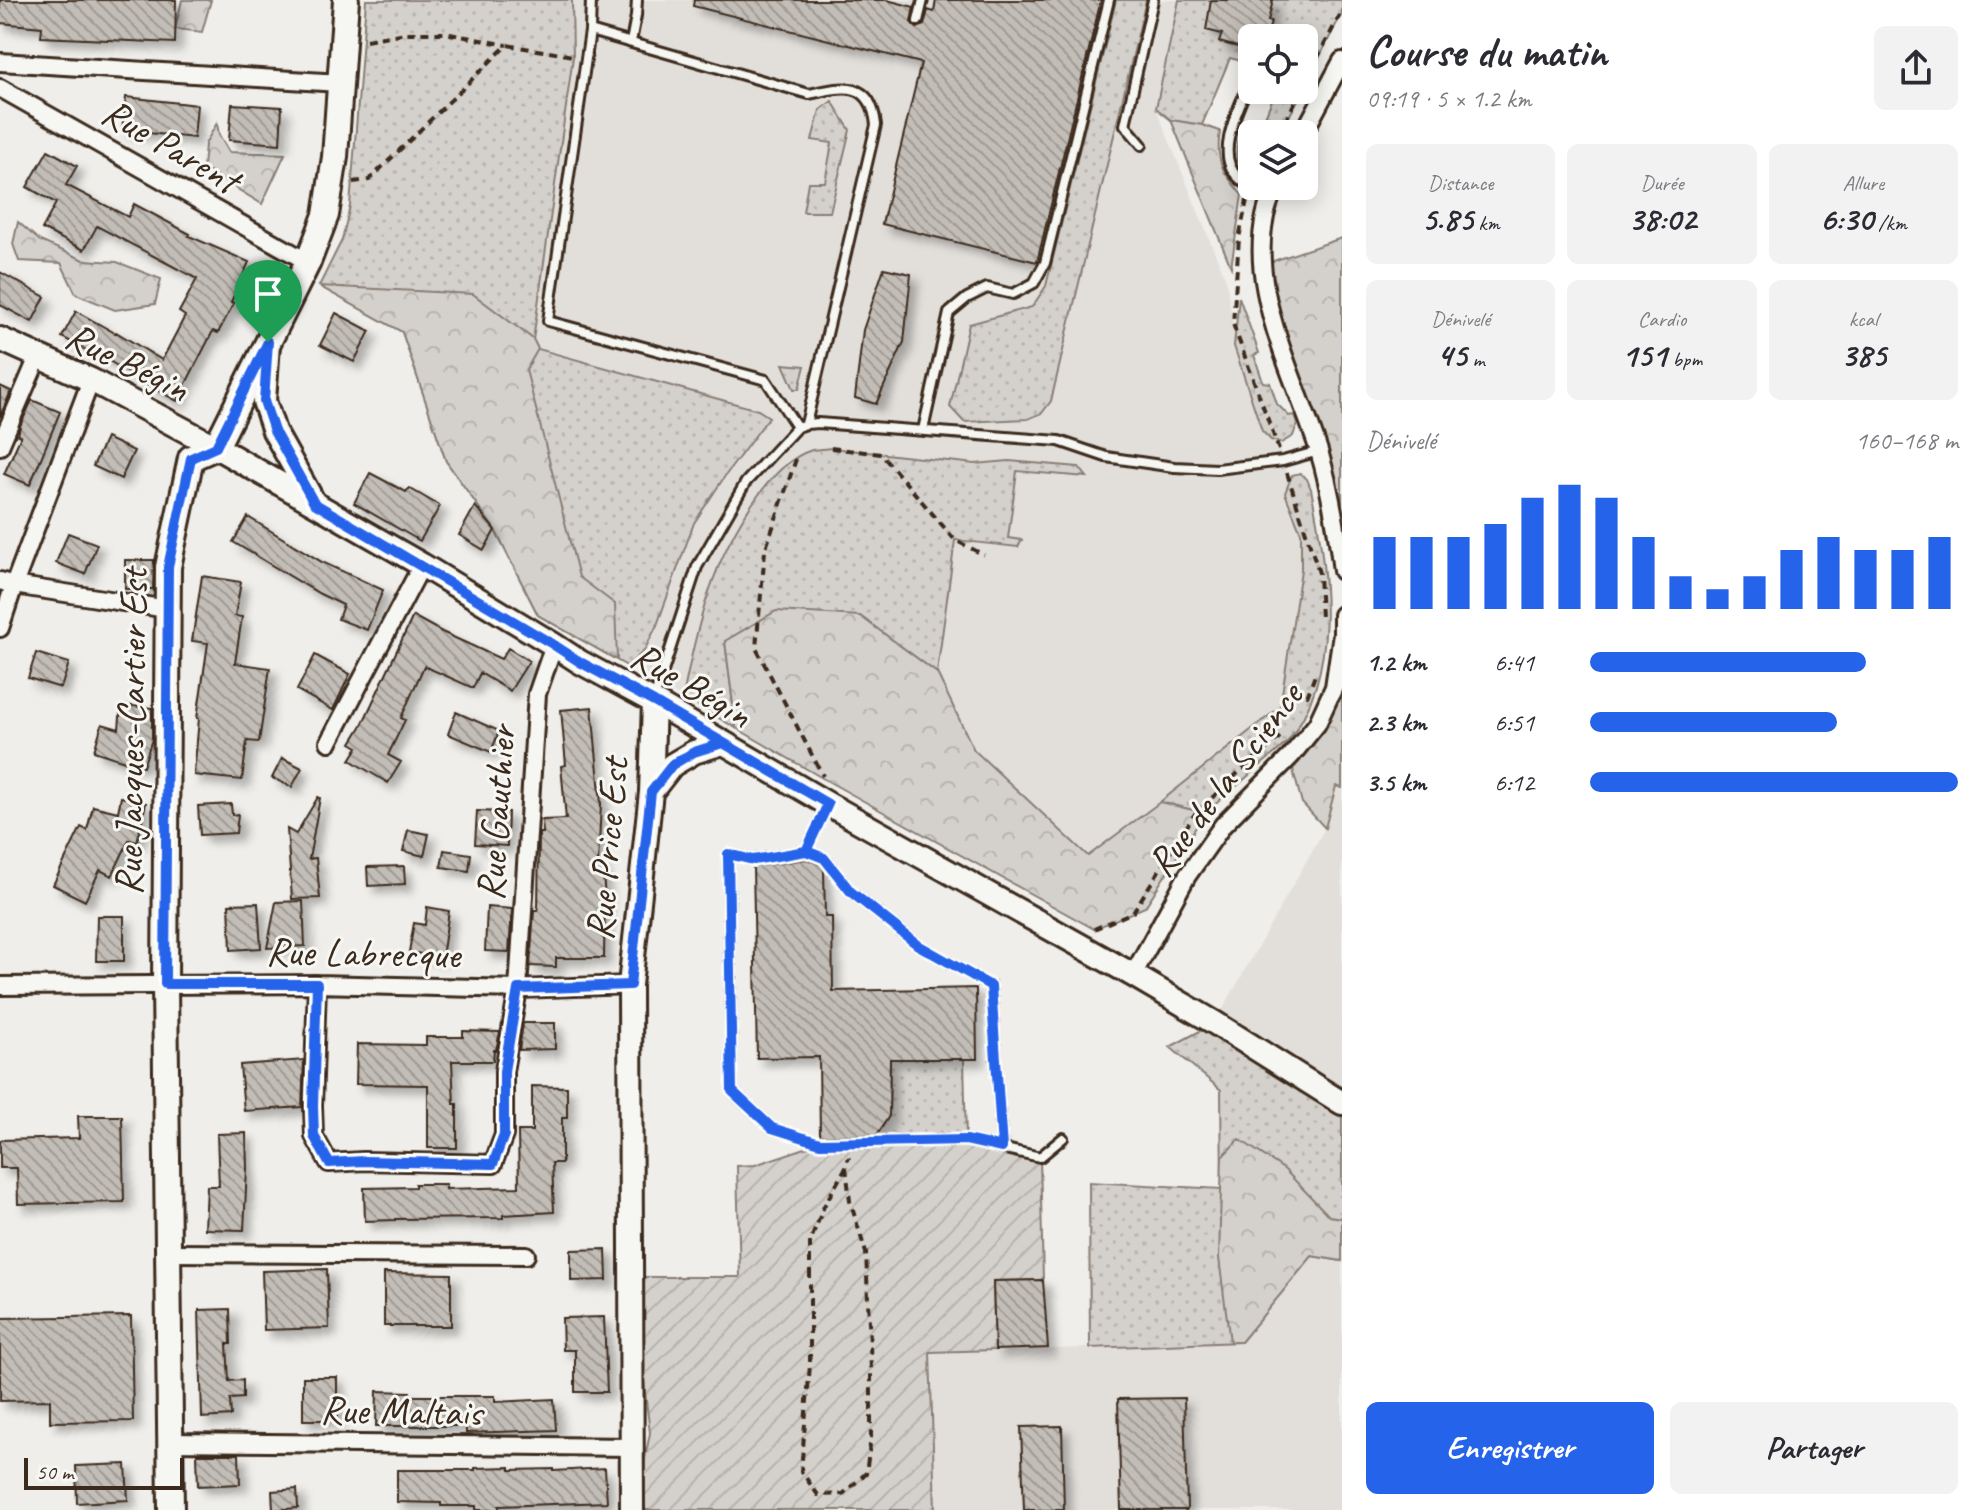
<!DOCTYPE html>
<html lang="fr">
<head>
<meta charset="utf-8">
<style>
  :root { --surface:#fff; --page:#f2f2f3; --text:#2b2b33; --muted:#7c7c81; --accent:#2563eb }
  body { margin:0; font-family:Caveat,sans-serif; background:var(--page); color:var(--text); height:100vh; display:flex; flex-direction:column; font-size:30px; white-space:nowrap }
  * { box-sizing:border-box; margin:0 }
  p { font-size:26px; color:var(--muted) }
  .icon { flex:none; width:44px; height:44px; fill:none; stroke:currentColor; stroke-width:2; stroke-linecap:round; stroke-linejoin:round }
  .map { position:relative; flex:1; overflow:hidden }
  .sheet { display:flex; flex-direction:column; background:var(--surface); width:640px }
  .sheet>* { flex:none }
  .tools { position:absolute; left:1238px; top:24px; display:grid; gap:16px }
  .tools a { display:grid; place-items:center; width:80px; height:80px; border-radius:12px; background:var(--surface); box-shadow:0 4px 20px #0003; font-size:40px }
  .scale { position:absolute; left:24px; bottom:20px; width:160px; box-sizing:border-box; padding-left:8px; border:4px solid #3b2a1e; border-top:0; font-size:22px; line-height:28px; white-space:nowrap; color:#3b2a1e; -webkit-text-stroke:6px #f6f6f2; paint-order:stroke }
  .pin { position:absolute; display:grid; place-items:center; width:68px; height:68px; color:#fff; margin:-82px -34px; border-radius:50% 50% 50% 0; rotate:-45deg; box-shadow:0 0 8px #0007 }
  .pin .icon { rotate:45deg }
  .round { display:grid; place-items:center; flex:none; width:84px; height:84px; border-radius:12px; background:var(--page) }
  .summary { display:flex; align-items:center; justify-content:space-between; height:136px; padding:0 24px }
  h1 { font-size:44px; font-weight:700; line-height:60px }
  .stats { display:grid; grid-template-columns:repeat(3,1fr); gap:12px; height:136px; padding:8px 24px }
  .stats div { display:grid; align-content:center; border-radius:12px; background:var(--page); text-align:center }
  .stats b { font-size:34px; font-weight:700 }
  .stats small { font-size:22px; font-weight:400 }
  .stats p { font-size:22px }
  .chart { height:224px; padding:16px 24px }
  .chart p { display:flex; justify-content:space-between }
  .chart svg { width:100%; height:144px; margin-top:8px; stroke:var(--accent); stroke-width:6 }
  .button { display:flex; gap:16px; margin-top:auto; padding:16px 24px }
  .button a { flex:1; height:92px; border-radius:12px; background:var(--accent); color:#fff; font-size:32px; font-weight:700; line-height:92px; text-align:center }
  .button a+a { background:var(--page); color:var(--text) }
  ul { padding:0 24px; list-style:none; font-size:26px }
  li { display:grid; grid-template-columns:128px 96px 1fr; align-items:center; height:60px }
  li i { height:20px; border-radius:10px; background:var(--accent) }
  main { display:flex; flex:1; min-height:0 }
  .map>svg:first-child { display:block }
</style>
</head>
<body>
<main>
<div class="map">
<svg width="1342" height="1510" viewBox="0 0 1342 1510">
  <defs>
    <pattern id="grass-dots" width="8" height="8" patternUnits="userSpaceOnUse" patternTransform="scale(2)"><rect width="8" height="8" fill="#d4d1cc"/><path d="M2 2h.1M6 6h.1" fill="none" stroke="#b7b4af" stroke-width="1.8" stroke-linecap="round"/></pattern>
    <pattern id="forest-crowns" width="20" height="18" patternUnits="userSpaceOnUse" patternTransform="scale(2)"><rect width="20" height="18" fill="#d4d1cc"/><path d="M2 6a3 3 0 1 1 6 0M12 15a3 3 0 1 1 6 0" fill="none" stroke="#b7b4af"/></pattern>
    <pattern id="garden-furrows" width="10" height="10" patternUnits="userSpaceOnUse" patternTransform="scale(2)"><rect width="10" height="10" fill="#d4d1cc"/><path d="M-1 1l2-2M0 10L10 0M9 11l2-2" fill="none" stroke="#b7b4af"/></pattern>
    <pattern id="building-back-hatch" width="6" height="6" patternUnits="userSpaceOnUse" patternTransform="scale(2)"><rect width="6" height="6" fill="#c2bdb7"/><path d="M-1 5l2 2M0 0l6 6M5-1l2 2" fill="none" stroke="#9f9a94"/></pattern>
    <filter id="shadow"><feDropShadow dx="7" dy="7" stdDeviation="4" flood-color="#0004"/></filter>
  </defs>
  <rect width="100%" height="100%" fill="#efeeea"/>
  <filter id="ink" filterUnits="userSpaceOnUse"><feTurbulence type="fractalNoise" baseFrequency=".0125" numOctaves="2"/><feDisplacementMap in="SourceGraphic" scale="16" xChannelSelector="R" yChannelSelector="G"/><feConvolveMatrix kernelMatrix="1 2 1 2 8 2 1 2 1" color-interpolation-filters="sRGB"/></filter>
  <g filter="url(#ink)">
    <path fill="#e2dfdb" d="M365 0H1179L1156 108 1226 280 1233 324 1283 461 1319 573 1317 670 1237 774 1194 815 1094 929 824 779 538 615 495 530 446 461 402 332 319 286 342 240 350 206Z
      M1336 786 1342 788V1103L1215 1023 1325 828Z
      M1312 1256 1342 1261V1510H935L930 1352 1090 1348 1241 1342Z"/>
    <path fill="url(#grass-dots)" stroke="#887e75" stroke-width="2" d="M366 0H572L573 57 533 340 538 349 758 410 769 417 725 476 694 523 657 625 644 651 627 666 538 615 495 530 446 461 402 332 319 286 342 240 350 206Z
      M1116 0H1146L1051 401 1042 413 1028 419 964 422 950 407 969 324 1032 307 1046 286Z
      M1179 0H1342V13L1304 87V38H1252V64L1230 58 1202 125 1171 120 1156 108Z
      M1276 90H1303L1280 134H1258Z
      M832 101 850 130 830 212H803L808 182H825L832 143 812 140 820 110Z
      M1238 139 1252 144V177C1234 169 1235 156 1238 139Z
      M1239 297 1259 353 1254 355 1263 382 1270 383 1277 404 1289 416 1294 415 1297 424 1293 436 1281 443 1271 440 1262 431 1234 346Z
      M783 364 805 366 799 389H794Z
      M831 448 975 464 1009 461 1079 467 1087 477 1017 471 1008 538 1022 540 1018 547 955 540 937 673 860 616 725 641 736 728 683 697C697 624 713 558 757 497 770 479 789 457 812 450 818 449 825 449 831 448Z
      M1300 473 1307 479 1311 489C1327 571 1342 672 1288 741 1280 750 1270 757 1261 765 1242 781 1224 797 1205 813L1160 802 1280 707 1301 570V533L1285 493 1292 475Z
      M1215 1023 1342 1103V1261L1312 1256 1241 1342 1090 1348 1089 1182 1222 1189 1221 1090 1170 1047Z
      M890 1059H964L966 1140 872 1142 889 1116Z"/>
    <path fill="url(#forest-crowns)" stroke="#887e75" stroke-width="2" d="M182 0H211L202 32 175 29Z
      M1171 120 1202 125 1220 131C1215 162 1223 172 1242 195L1231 267Z
      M217 123 219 135 229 152 285 154 262 204 203 168 205 144Z
      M18 222 40 241 84 260 117 262 161 279 155 304 115 310 76 294 61 263 19 261 13 244Z
      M1342 238V571L1336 517 1261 265Z
      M319 286 473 294 533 339 538 349 526 370 579 577 615 604 617 660 538 615 495 530 446 461 402 332Z
      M776 611 860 616 937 673 974 750 1088 856 1160 802 1205 813 1145 907 1094 929 824 779 736 728 725 641Z
      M1342 615V788L1336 786 1325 828 1302 803 1294 774 1291 756 1334 687Z
      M1239 1139 1285 1170 1329 1216 1342 1218V1261L1312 1256 1241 1342H1230L1219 1258 1222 1157Z"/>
    <path fill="url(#garden-furrows)" stroke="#887e75" stroke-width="2" d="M966 1140 1040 1157 1043 1280 993 1281 995 1350 930 1352 935 1510H635L650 1433 631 1277H740L737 1166 755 1165 820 1143Z"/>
    <path fill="url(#building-back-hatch)" stroke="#3b2a1e" stroke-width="2" filter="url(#shadow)" d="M0 0H176L175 43 41 37 42 27 0 23Z
      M694 0H887L914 7 911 22 917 28 924 25 928 10 934 12 936 0H1101L1037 262 882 224 921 63 693 6Z
      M1211 0H1273L1268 21H1271L1267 38H1252V51L1219 42 1222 34 1206 30Z
      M126 97 197 105 194 138 122 130Z
      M232 104 282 107 280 144 229 140Z
      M48 150 77 166 66 185 128 217 134 204 190 234 189 236 249 262 231 302 234 303 218 333 213 331 177 401 149 386 92 350 91 353 62 337 76 311 115 333 116 332 162 360 185 316 179 312 197 279 97 226 84 250 42 229 56 203 27 187Z
      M884 268 911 274 904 342 876 404 855 398 863 330Z
      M0 272 45 297 32 322 0 305Z
      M336 313 370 331 354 362 320 345Z
      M0 386 11 391 0 417Z
      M32 400 60 412 30 485 4 474 21 436 18 435 20 426Z
      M106 438 134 451 121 479 93 466Z
      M370 473 406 492 409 488 440 506 420 541 354 503Z
      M475 506 495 530 484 550 459 535Z
      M248 517 322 562 383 590 367 630 338 619 343 605 320 594 233 542Z
      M68 533 97 544 85 574 56 563Z
      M125 560H154L153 589H125Z
      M202 576 241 582 235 616 242 617 235 663 270 668 259 742 247 741 242 780 194 775 199 718H197L208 643 192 641Z
      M413 616 442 632 501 659 508 648 529 661 510 691 480 673 473 688 424 666 401 718 405 720 388 755 401 762 388 783 350 760 358 747 351 743 362 725Z
      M36 653 69 663 61 688 28 678Z
      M315 655 350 674 333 710 297 690Z
      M121 705 152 708V739L143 767 94 751 102 724 119 729Z
      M592 707 601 804 598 864 602 863 605 898 604 958H556V967L530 966 534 910H538L539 833H543L542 820 566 819 561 766 566 765 561 710Z
      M456 712 499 731 491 752 448 734Z
      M282 758 302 768 292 787 272 778Z
      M121 797 146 803 137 842 129 840 112 876 100 870 85 901 53 885 81 827 87 830 93 806 118 812Z
      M318 797 320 798 309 859 316 858 320 898 292 899 287 829 296 834Z
      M231 804 232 815 238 814 236 833 200 835 198 806Z
      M477 811 508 812 507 846 475 844Z
      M408 830 429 834 424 856 403 851Z
      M444 850 471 854 469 871 441 867Z
      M806 859 820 864 824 869 825 917H832L833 991 976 988 977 1059H890L889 1116 877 1135 820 1136 819 1057 757 1058 753 867Z
      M404 866 405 884 368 886 367 867Z
      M303 901 305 946 267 948 276 902Z
      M258 903 261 948 231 950 229 904Z
      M427 907 449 911 442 957 409 952 414 923 425 925Z
      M487 907 512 909 509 952 485 951Z
      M97 916H124V961H96Z
      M523 1023H555V1049L519 1050Z
      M463 1031 500 1032 496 1050H494L493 1061H452L454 1104H457V1148H428V1085L356 1084 357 1044 426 1045V1037H463Z
      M304 1060 302 1107 244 1111 240 1065Z
      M532 1086 567 1087V1118H562V1163H552L554 1212 503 1215V1218L395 1219V1220L365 1221 364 1188 415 1187V1184H446V1189L519 1187 518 1131H532Z
      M78 1116H122L124 1202 18 1204 17 1168H0V1140L79 1138Z
      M246 1133 247 1168 244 1230 205 1229 207 1186H219L217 1134Z
      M606 1249 607 1280 571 1281V1250Z
      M327 1269 329 1328 264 1330 262 1271Z
      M384 1273 451 1274V1326H384Z
      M1043 1280 1048 1348 995 1350 993 1281Z
      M230 1309 231 1344H227L229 1381 243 1380V1398L230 1399 231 1416 202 1418 199 1310Z
      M131 1316 133 1421 50 1422V1400L0 1401V1318Z
      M604 1317 607 1392H575V1350H563L562 1318Z
      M303 1377H337V1420H303Z
      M377 1391 410 1392V1396H495V1402L554 1399 556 1430 466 1433V1426H376Z
      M1184 1398 1187 1510H1121L1118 1399Z
      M1062 1426 1064 1510H1024L1021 1427Z
      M197 1454H239L240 1484 198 1486Z
      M126 1464 128 1500 77 1503 76 1466Z
      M510 1467V1470L554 1469V1471L605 1468 607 1502 499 1506V1510H476V1506H441V1503L397 1502V1470H475V1468Z
      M297 1489 298 1508 273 1510 272 1491Z"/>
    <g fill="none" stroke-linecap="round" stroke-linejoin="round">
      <defs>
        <path id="service" d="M591 0 590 31 548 321 766 380 797 427
          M918 21 923 0
          M590 31 809 94C843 87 871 79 876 125L806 424 797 427 746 482 697 567 654 699
          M631 42 636 16 637 0
          M1252 76C1242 102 1212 154 1238 177 1246 186 1260 191 1271 196
          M1142 145 1125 125 1153 0
          M806 424 818 423 1059 441 1106 457 1174 467 1217 469 1283 461 1319 451
          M923 430 949 313 967 298 987 288 1013 294 1034 283 1045 263 1109 0
          M828 804 806 851 753 860 728 854 732 1091 772 1128 820 1143 966 1140 1040 1157 1063 1138
          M806 851 824 858 851 892 918 945 991 986 1002 1148"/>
        <path id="minor" d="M0 62 340 83
          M0 88 308 262
          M1303 134 1342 61
          M1276 186C1234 266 1294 373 1319 451 1331 491 1337 530 1342 571
          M0 446 38 357
          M0 581 14 585 167 609
          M0 628 14 585 91 380
          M329 742 422 565
          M1133 975 1187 876 1223 825 1291 756 1317 724 1334 687 1342 634V615
          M317 984 313 1106 314 1136 329 1163 364 1161 493 1164 504 1135V1071L518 989 537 694 554 645
          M0 986 317 984 518 989 630 985
          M168 1253 526 1255
          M170 1442 631 1447"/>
        <path id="tertiary" d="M0 339 91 380 216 447 422 565 554 645 580 662 654 702 828 804 1133 975 1215 1023 1342 1103
          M268 344 264 401 274 431 313 501
          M651 792 672 765 694 752 723 743
          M632 1510 630 985 651 792 654 702"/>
        <path id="secondary" d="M171 1510 165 984 168 567 191 458 216 447 308 262 326 215 335 157 346 0"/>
      </defs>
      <use href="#service" stroke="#3b2a1e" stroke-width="14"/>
      <use href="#minor" stroke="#3b2a1e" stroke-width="22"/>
      <use href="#tertiary" stroke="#3b2a1e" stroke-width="28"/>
      <use href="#secondary" stroke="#3b2a1e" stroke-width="30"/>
      <path stroke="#3b2a1e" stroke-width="4" stroke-dasharray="8 6" stroke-linecap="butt" d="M366 40 406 33H445L507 45
        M1304 84 1342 11
        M1279 134 1301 90
        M353 182 369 180 507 45 573 56
        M1247 200 1239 238 1233 324 1279 450
        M831 448 881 454 955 540 984 555
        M796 459 765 551 756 648 823 776
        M1287 473 1319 573 1321 619
        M1307 697 1315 675
        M1094 929 1133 912 1194 815 1237 774 1280 737
        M846 1167 850 1201 866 1253 871 1369V1438L866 1473 843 1494 818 1495 801 1471 810 1365V1242L824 1206 846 1167 849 1157"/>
      <use href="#service" stroke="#f6f6f2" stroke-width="8"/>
      <use href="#minor" stroke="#f6f6f2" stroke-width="16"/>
      <use href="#tertiary" stroke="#f6f6f2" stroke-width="22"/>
      <use href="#secondary" stroke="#f6f6f2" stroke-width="24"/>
    </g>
  </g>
  <g fill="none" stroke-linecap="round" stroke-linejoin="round" filter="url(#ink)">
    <defs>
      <path id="route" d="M268 342 216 447 191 458 168 567 165 984H317L313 1106 314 1136 329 1163 364 1161 493 1164 504 1135V1071L518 989 630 985 651 792 672 765 694 752 723 743 828 804 806 851 753 860 728 854 732 1091 772 1128 820 1143 966 1140 1002 1148 991 986 918 945 851 892 824 858 806 851 828 804 654 702 580 662 554 645 314 503 274 431 264 401 268 342"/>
    </defs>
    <use href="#route" stroke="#fff" stroke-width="16"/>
    <use href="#route" stroke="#2563eb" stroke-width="10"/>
  </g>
  <g text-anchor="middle" stroke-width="6" stroke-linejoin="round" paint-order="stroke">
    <g font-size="40" fill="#3b2a1e" stroke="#f6f6f2">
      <text transform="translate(171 145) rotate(30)" y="14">Rue Parent</text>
      <text transform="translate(128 361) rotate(26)" y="14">Rue Bégin</text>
      <text transform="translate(692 684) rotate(30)" y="14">Rue Bégin</text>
      <text transform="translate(130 732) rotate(-89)" y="14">Rue Jacques-Cartier Est</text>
      <text transform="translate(1224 779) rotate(-53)" y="14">Rue de la Science</text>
      <text transform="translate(495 813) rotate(-86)" y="14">Rue Gauthier</text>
      <text transform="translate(606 849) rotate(-85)" y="14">Rue Price Est</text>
      <text transform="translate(363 952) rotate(1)" y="14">Rue Labrecque</text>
      <text transform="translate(401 1410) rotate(1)" y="14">Rue Maltais</text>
    </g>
  </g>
</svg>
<div class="tools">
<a><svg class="icon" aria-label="locate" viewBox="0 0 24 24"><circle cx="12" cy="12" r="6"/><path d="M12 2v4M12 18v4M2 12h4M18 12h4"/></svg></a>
<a><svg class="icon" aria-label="layers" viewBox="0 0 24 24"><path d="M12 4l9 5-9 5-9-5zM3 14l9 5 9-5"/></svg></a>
</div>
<div class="scale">50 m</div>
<div class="pin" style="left:268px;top:342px;background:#1e9e55"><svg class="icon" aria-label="arrive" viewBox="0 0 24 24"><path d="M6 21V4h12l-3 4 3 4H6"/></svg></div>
</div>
<section class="sheet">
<div class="summary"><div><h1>Course du matin</h1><p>09:19 · 5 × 1.2 km</p></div><a class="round"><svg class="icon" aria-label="share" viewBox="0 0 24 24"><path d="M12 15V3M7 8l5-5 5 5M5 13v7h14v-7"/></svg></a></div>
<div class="stats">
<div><p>Distance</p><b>5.85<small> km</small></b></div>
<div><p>Durée</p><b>38:02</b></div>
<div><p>Allure</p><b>6:30<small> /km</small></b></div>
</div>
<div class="stats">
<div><p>Dénivelé</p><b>45<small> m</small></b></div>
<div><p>Cardio</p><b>151<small> bpm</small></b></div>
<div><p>kcal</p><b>385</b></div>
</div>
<div class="chart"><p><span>Dénivelé</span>160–168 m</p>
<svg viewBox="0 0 160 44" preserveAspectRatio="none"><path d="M5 44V22M15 44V22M25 44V22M35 44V18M45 44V10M55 44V6M65 44V10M75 44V22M85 44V34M95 44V38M105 44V34M115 44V26M125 44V22M135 44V26M145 44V26M155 44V22"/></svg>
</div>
<ul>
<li><b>1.2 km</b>6:41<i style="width:75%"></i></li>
<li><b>2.3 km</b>6:51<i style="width:67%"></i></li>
<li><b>3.5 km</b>6:12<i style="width:100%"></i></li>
</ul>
<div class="button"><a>Enregistrer</a><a>Partager</a></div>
</section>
</main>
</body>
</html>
